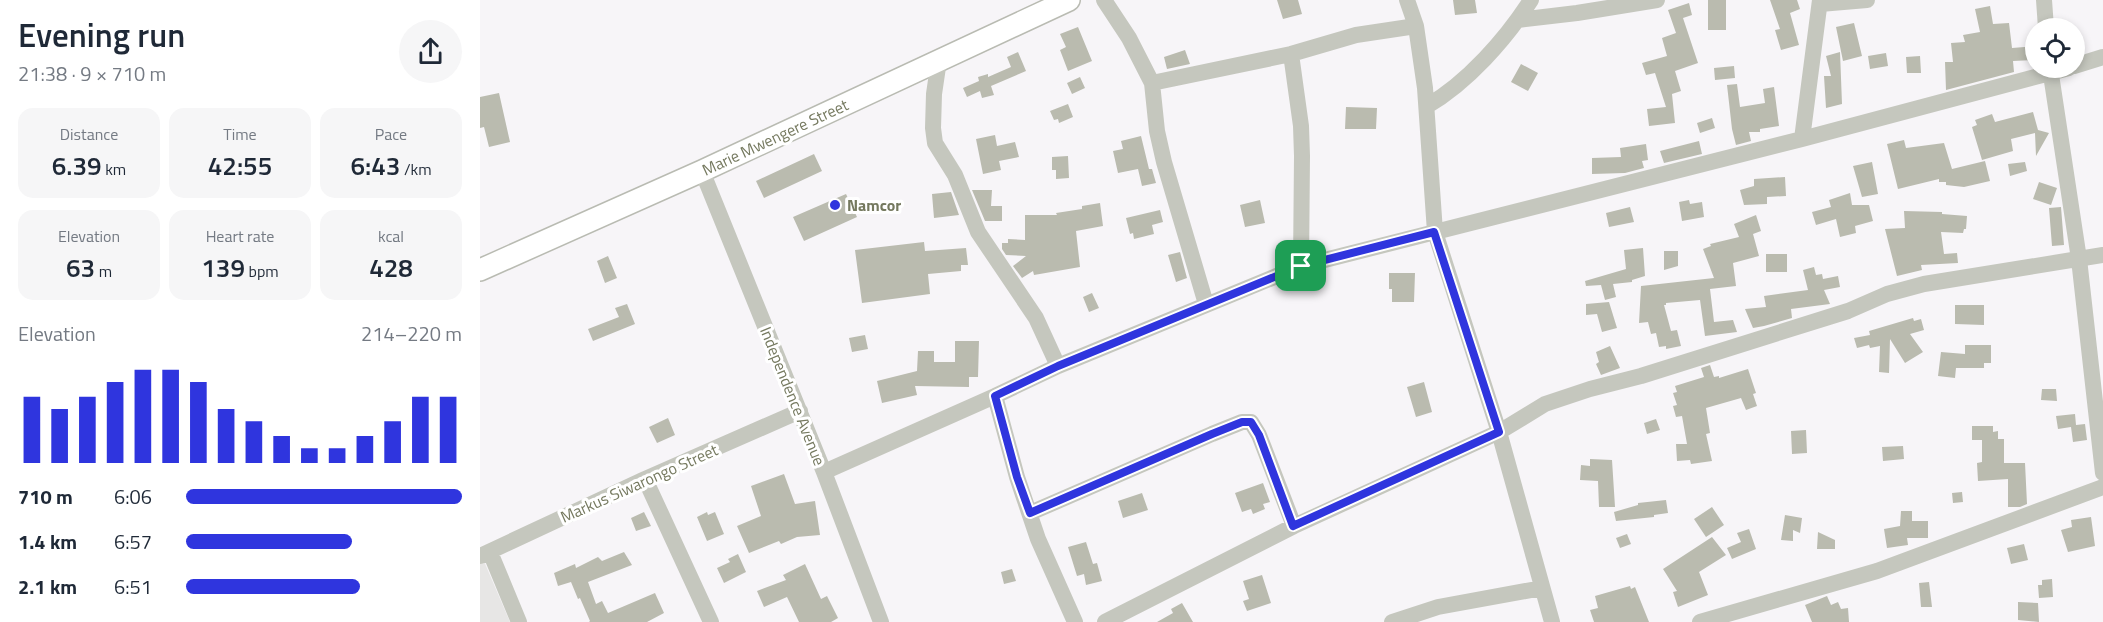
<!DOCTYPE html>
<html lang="en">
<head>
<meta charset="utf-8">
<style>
  :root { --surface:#fff; --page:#f6f6f7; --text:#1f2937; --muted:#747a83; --accent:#2f35de }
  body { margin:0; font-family:"Titillium Web",sans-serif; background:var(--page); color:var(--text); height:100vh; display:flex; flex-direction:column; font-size:22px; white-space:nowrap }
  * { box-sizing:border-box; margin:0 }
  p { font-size:20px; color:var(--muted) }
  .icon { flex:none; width:33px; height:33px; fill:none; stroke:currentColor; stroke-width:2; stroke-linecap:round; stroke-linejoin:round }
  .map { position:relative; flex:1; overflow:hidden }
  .drawer { display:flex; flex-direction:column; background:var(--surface); width:480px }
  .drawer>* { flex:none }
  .buttons { position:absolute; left:1545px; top:18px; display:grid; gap:12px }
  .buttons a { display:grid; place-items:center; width:60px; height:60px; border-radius:50%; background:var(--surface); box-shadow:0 3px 9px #0003; font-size:30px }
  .pin { position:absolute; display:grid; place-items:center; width:51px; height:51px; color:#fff; margin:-26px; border-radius:12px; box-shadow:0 3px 9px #0006 }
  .round { display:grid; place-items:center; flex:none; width:63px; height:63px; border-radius:32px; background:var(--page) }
  .overview { display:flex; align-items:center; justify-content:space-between; height:102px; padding:0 18px }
  h1 { font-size:33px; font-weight:600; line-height:45px }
  .figures { display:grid; grid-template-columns:repeat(3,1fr); gap:9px; height:102px; padding:6px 18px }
  .figures div { display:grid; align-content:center; border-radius:15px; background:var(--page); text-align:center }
  .figures b { font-size:26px; font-weight:600 }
  .figures small { font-size:16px; font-weight:400 }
  .figures p { font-size:16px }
  .chart { height:168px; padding:12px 18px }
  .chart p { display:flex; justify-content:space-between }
  .chart svg { width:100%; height:108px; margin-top:6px; stroke:var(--accent); stroke-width:6 }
  ul { padding:0 18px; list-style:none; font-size:20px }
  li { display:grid; grid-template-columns:96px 72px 1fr; align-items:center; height:45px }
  li i { height:15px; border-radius:8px; background:var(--accent) }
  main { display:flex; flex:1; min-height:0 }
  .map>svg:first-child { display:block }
</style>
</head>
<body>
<main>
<section class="drawer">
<div class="overview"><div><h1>Evening run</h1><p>21:38 · 9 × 710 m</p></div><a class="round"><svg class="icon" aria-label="share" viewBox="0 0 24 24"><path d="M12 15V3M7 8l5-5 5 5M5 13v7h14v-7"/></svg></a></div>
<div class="figures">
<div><p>Distance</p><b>6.39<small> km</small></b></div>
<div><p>Time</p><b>42:55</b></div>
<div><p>Pace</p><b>6:43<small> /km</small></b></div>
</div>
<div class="figures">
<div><p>Elevation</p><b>63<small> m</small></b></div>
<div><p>Heart rate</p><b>139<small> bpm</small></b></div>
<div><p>kcal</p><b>428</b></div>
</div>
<div class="chart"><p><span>Elevation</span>214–220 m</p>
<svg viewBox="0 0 160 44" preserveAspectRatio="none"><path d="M5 44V17M15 44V22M25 44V17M35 44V11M45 44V6M55 44V6M65 44V11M75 44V22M85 44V27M95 44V33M105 44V38M115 44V38M125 44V33M135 44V27M145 44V17M155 44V17"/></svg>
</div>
<ul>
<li><b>710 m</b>6:06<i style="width:100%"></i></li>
<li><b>1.4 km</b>6:57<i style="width:60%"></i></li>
<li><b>2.1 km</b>6:51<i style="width:63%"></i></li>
</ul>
</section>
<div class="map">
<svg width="1623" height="622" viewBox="0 0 1623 622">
  <rect width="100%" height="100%" fill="#f7f5f8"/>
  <path fill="#e7e6e5" d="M0 552 30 622H0Z"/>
  <path fill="#babbaf" d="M797 0H818L822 14 803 19Z
    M973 0H995L997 13 975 15Z
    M1228 0H1246V30H1228Z
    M1290 0H1317L1320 9 1310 13 1319 45 1301 50 1295 30 1300 29Z
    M1209 3 1212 15 1203 18 1218 63 1195 71 1201 91 1192 94 1195 123 1169 126 1167 109 1186 107 1175 73 1166 75 1162 63 1187 56 1182 38 1196 33 1188 10Z
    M1510 6 1513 24 1529 23 1532 48 1556 46V60L1533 61 1534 72 1466 90 1465 62H1473L1471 43 1485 42 1483 35 1500 32 1495 9Z
    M1374 23 1382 56 1363 61 1356 27Z
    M598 27 612 61 588 71 580 50 586 47 580 34Z
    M705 50 710 64 687 69 684 57Z
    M538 52 546 71 511 86 514 95 502 98 500 91 487 97 483 88 499 81 498 77 508 74V77L531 67 527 57Z
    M1360 52 1362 104 1346 108 1344 76H1351L1346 56Z
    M1406 53 1408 66 1390 69 1388 56Z
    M1440 56 1441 73H1427L1426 57Z
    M1041 64 1058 73 1048 91 1031 82Z
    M1254 66 1255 78 1235 80 1234 68Z
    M600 77 605 88 592 94 587 83Z
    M1257 84 1260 107 1285 103 1283 89 1294 87 1299 126 1280 129V132H1269L1271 141 1256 145 1252 129 1247 85Z
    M19 93 30 142 9 147 4 127 0 128V97Z
    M588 104 593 117 579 123 578 119 574 120 570 111Z
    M866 107 897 108 896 129H865Z
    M1553 112 1558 130 1569 133 1556 156 1555 133 1531 139 1533 151 1502 160 1492 127 1497 125 1495 120 1512 114 1515 122Z
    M1232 118 1235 128 1220 133 1217 123Z
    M515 135 517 146 535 142 539 157 519 161 521 170 503 174 496 139Z
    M661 136 669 169H672L676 183 662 186 658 169 638 173 633 151 643 149 641 141Z
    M1424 140 1426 148 1464 143 1472 169 1505 161 1510 181 1484 187 1466 185V182H1459V179L1418 189 1407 144Z
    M1219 141 1222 154 1184 163 1180 151Z
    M1166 144 1168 160 1162 161 1164 168 1145 173 1112 174V158L1141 157 1140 148Z
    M334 154 342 171 284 198 276 181Z
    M588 156 589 178 576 179V170H572V157Z
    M1392 162 1398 194 1382 197 1373 166Z
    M1545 162 1547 171 1530 176 1528 164Z
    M1305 177 1306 196 1287 197V204L1264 205 1260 190 1274 186V179Z
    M1559 182 1577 188 1571 205 1553 199Z
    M492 190H512L511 206H522V221H505Z
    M471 192 479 215 454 218 452 194Z
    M1370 193 1372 205H1389L1393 221 1375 226 1376 233 1360 237 1356 219 1336 225 1332 212 1351 207 1349 200Z
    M366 194 377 217 324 241 313 217Z
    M780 200 785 223 765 227 760 205Z
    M1209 200 1210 204 1222 202 1224 217 1202 221 1199 202Z
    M620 203 623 226 596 231 600 267 554 275 553 271 542 278 533 266 546 256 526 255 522 249V243H528V239L545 240V215H577L576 213 602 209V206Z
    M1150 207 1154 222 1129 227 1126 213Z
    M1581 207 1584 245 1572 246 1569 208Z
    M680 210 683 222 672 225 674 234 654 239 653 233 650 234 646 218Z
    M1424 211 1462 212V214L1487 216 1486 229H1484L1483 233 1461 232 1464 254 1477 253 1478 263 1441 265 1442 270 1417 276 1405 229 1425 228Z
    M1276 215 1281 231 1273 234 1279 256 1253 263 1256 286 1230 289 1234 322 1253 320 1257 332 1225 336 1220 300 1186 303V305H1184L1191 331 1197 330 1201 346 1186 349V346L1179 347 1176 333 1171 334 1168 322 1159 323 1161 286 1234 278 1223 249 1231 246 1230 244 1259 237 1254 224Z
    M444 242 445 251 486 248 488 265H481V271L448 274 450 294 382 303 375 250Z
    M1163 248 1165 276 1152 280V282L1133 284 1136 297 1125 300 1121 285 1106 286 1105 281 1146 269 1144 250Z
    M1184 251H1198V266L1184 270Z
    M700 252 707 278 696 282 688 255Z
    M1286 254H1307V272H1286Z
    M128 256 137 278 125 283 117 261Z
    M1334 267 1336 275 1342 274 1343 279 1358 276 1360 287 1344 290 1350 304 1311 309 1312 318 1284 326 1273 328 1265 309 1286 307 1284 296 1328 290 1323 270Z
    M909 273H935L934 302H912V289H909Z
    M612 293 619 308 609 312 603 297Z
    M1129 302 1137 328 1122 332 1117 314 1106 315V304Z
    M147 304 155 324 113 341 108 329 139 317 135 308Z
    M1475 305H1504V325L1475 324Z
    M1433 318 1434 321 1441 319 1444 330 1430 334 1443 352 1425 363 1410 339 1409 373 1399 372 1400 346 1390 348 1389 345 1377 348 1374 338 1390 335 1389 331Z
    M385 335 388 349 372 352 369 338Z
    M475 341H499L498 377H489V387L435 386 437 395 402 403 397 381 437 371 438 351H454V362H475Z
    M1485 345H1511V363H1504V368H1476L1475 378 1458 376 1461 352 1485 354Z
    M1130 346 1140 368 1121 375 1116 364 1119 362 1116 352Z
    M1230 365 1234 377 1239 376V378L1268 369 1276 393 1273 394 1277 406 1266 410 1261 398 1226 408 1230 433 1226 434 1232 461 1211 464 1210 460 1197 461 1196 444H1207L1202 416 1196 417 1193 406 1197 405 1193 393 1197 392 1195 386 1224 377 1221 368Z
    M944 382 952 412 936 417 927 387Z
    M1562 389H1576L1577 401 1561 400Z
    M1595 414 1596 425 1605 424 1607 440 1593 442 1591 427 1578 429 1576 416Z
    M188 418 195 435 177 443 169 427Z
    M1176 419 1180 430 1167 434 1164 423Z
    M1492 426H1513V432L1518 431V439H1524V463H1545L1547 504 1540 507H1528V479L1498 481 1497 463 1502 462V440H1492Z
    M1326 430 1327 453 1312 454 1311 431Z
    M1423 446 1424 459 1403 461 1402 447Z
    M1110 459 1132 460 1135 507H1119L1118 481 1100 480 1101 465 1110 466Z
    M304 474 315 504 335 501 340 535 317 537 301 544 299 541 269 553 257 526 281 516 271 486Z
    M783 483 790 502 783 504 785 509 773 514 771 509 762 512 755 493Z
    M1482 492 1483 502 1473 503 1472 493Z
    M662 493 668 510 643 518 638 501Z
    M1186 500 1188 513 1174 515V517L1136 521 1134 512 1158 505V503Z
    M1232 507 1244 525 1226 537 1214 519Z
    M1421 511H1432V521H1448V538H1427L1428 545 1407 548 1404 529 1420 526Z
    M164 512 171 526 156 531 151 518Z
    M227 512 228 515 235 512 244 534 227 541 217 517Z
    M1305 515 1322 518 1320 533 1313 530V541L1301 540Z
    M1611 517 1615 546 1588 552 1581 530 1592 527 1591 520Z
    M1269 529 1276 549 1252 559 1247 548 1261 542 1257 533Z
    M1338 532 1355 540V549H1337Z
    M1147 534 1151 544 1140 548 1136 538Z
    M1232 537 1246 555 1219 572 1228 595 1198 607 1193 592 1197 591 1183 569Z
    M606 542 613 564 617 563 622 581 606 585 604 574 597 576 588 547Z
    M1544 544 1548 560 1531 564 1527 548Z
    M144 552 152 565 108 582 116 604 122 601 128 613 175 593 184 613 167 622H109L110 621 100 598 98 599 91 582 78 586 74 573 95 564 96 568 118 557 122 561Z
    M258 554 266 572 244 583 237 568 250 562 248 559Z
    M325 564 341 599 347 596 358 618 351 622H319L307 597 284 607 277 591 306 580 303 575Z
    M532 569 536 581 524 584 521 572Z
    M782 575 791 603 767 611 763 601 769 599 763 581Z
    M1572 579 1573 597 1559 598 1558 585H1562V580Z
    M1449 582 1452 607H1441L1439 583Z
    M1150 586 1151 589 1155 587 1169 622H1114L1110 610 1118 608 1115 596Z
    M1347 596 1351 605 1358 602 1361 609 1368 608 1369 622H1332L1325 605Z
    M1538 602 1558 603 1559 622 1538 620Z
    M702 603 713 622H677L693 613 691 609Z"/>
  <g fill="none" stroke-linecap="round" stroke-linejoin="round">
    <defs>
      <path id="major" d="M0 270 222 171 589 0"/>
    </defs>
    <use href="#major" stroke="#b9bbb2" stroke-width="24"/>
    <path stroke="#c5c7be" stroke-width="16" d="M624 0 649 38 672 83 677 131 684 162 726 304
      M927 0 936 26 945 88 955 232 1019 432 1072 622
      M1564 0 1566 28
      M1340 4 1387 0
      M1038 20 1097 13 1177 0
      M811 54 821 126 822 156 821 266
      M459 60 454 94 453 128 455 143 475 175 498 232 556 318 578 366
      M1594 66 1623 57
      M1570 68 1599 259 1623 473
      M672 83 811 54 876 35 936 26
      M947 106C987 83 1026 39 1051 0
      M1322 139 1340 0
      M222 171 344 472 401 622
      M515 396 537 477 558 539 595 622
      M344 472 515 396 578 366 821 266 1322 139 1589 68
      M165 479 231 622
      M550 513 732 434 762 422H771L779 435 814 526
      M10 552 39 622
      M0 556 165 479 320 411
      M625 622 814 526 1019 432 1065 404 1110 389 1161 376 1368 311 1407 294 1444 284 1623 255
      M912 622 958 607 1062 588
      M1220 622 1397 571 1623 487"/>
    <use href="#major" stroke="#fff" stroke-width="21"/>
  </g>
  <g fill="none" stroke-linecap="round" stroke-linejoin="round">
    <defs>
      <path id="route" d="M954 232 1019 432 813 526 779 435 771 422H762L732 434 550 513 537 477 515 396 578 366 821 266Z"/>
    </defs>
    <use href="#route" stroke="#fff" stroke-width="12"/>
    <use href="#route" stroke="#2f35de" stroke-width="8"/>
  </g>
  <circle fill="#2f35de" stroke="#fff" stroke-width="2" cx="355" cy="205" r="6"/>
  <g text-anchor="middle" stroke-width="6" stroke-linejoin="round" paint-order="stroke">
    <g font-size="16" fill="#75795f" stroke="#fff">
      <text transform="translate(295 137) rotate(-25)" y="6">Marie Mwengere Street</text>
      <text transform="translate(313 396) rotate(68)" y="6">Independence Avenue</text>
      <text transform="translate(159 483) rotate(-24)" y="6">Markus Siwarongo Street</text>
    </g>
    <g font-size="16" font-weight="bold" fill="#75795f" stroke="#fff" text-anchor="start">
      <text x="367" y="211">Namcor</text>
    </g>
  </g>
</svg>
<div class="buttons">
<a><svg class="icon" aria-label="locate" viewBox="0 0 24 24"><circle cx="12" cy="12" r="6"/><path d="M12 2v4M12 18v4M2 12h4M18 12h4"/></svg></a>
</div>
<div class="pin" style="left:821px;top:266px;background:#1e9e55"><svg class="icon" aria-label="arrive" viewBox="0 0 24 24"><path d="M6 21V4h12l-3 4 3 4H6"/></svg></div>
</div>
</main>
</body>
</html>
